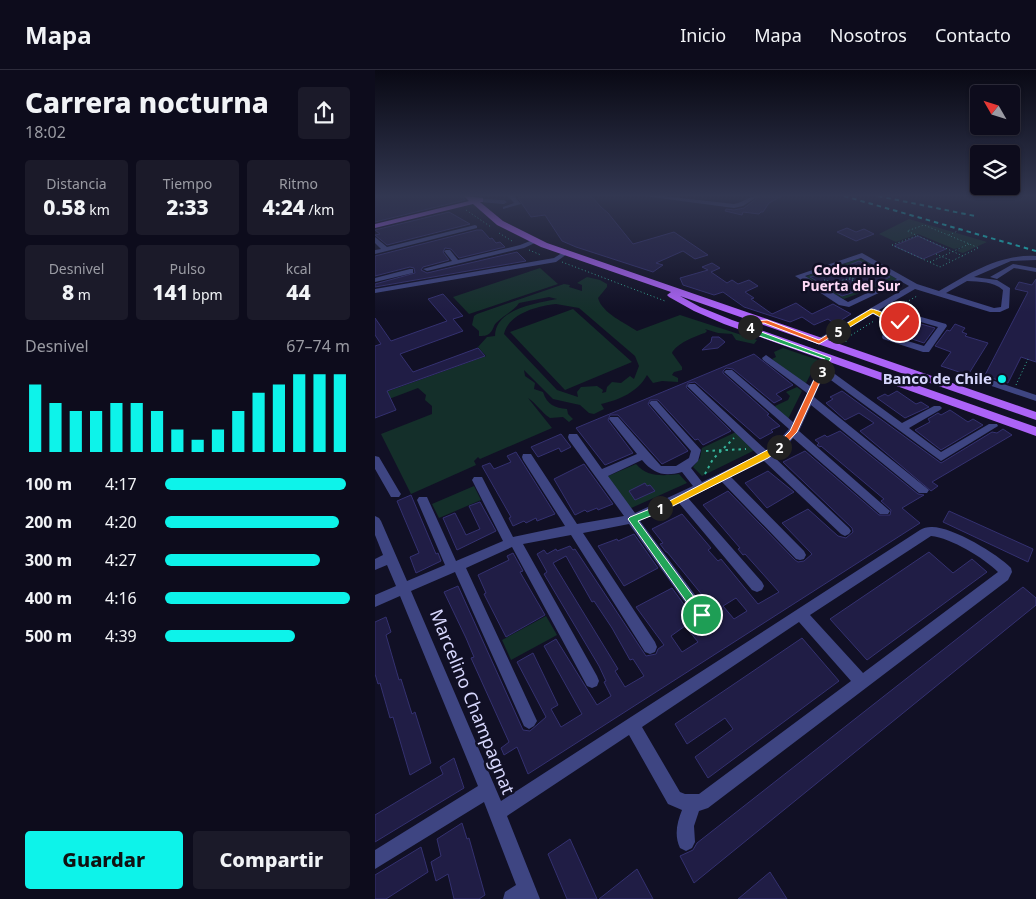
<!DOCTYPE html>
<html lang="es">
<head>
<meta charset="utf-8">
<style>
  :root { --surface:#0d0c1c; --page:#1b1a29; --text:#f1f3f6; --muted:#9a9ba3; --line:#2d2c3b; --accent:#0df3ea }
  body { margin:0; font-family:"Noto Sans",sans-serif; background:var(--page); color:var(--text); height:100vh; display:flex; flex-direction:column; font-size:19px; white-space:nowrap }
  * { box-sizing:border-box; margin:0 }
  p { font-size:16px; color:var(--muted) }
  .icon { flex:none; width:28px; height:28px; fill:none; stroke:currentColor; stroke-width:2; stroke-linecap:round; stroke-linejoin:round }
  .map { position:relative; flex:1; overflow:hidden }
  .drawer { display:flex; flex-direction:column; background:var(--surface); width:375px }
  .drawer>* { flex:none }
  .needle { width:32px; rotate:309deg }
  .tools { position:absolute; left:595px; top:15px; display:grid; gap:10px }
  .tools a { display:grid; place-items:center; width:50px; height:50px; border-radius:5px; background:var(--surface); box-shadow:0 1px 4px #0004,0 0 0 1px var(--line); font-size:25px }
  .pin { position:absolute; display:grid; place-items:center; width:42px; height:42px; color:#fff; margin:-21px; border:2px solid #fff; border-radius:50%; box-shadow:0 1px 5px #0007 }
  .km { position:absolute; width:25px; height:25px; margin:-12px; border-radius:50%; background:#222; color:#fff; font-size:14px; line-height:25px; text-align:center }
  .round { display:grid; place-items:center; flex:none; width:52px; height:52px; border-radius:5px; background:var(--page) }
  .overview { display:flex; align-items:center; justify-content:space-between; height:85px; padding:0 25px }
  h1 { font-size:28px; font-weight:800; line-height:38px }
  .stats { display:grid; grid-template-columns:repeat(3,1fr); gap:8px; height:85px; padding:5px 25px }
  .stats div { display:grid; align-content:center; border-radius:5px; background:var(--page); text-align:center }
  .stats b { font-size:21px; font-weight:800 }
  .stats small { font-size:14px; font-weight:400 }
  .stats p { font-size:14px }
  .chart { height:140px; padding:10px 25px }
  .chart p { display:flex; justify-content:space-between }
  .chart svg { width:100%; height:90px; margin-top:5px; stroke:var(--accent); stroke-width:6 }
  .button { display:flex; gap:10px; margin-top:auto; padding:10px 25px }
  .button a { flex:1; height:58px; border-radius:5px; background:var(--accent); color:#111; font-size:20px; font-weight:800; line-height:58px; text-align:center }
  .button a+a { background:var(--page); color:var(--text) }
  ul { padding:0 25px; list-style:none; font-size:16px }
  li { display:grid; grid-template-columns:80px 60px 1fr; align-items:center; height:38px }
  li i { height:12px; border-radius:6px; background:var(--accent) }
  header { display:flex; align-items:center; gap:30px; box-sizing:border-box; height:70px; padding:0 25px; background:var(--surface); border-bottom:1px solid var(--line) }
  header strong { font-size:24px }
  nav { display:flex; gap:28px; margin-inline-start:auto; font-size:18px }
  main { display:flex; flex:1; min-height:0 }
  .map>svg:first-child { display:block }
</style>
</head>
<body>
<header>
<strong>Mapa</strong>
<nav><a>Inicio</a><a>Mapa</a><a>Nosotros</a><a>Contacto</a></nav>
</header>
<main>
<section class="drawer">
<div class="overview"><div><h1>Carrera nocturna</h1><p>18:02</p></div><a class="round"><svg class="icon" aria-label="share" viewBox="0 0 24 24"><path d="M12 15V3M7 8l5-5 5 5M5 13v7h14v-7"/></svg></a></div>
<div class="stats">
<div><p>Distancia</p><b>0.58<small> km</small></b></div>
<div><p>Tiempo</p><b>2:33</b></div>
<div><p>Ritmo</p><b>4:24<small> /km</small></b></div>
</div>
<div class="stats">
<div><p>Desnivel</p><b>8<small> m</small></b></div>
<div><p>Pulso</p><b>141<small> bpm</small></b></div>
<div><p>kcal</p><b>44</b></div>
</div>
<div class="chart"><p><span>Desnivel</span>67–74 m</p>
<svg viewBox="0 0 160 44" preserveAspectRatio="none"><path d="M5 44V11M15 44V20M25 44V24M35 44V24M45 44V20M55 44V20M65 44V24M75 44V33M85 44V38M95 44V33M105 44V24M115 44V15M125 44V11M135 44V6M145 44V6M155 44V6"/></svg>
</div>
<ul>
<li><b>100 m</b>4:17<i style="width:98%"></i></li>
<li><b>200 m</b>4:20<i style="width:94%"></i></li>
<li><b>300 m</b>4:27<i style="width:84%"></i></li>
<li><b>400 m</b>4:16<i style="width:100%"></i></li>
<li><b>500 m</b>4:39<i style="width:70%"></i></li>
</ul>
<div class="button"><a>Guardar</a><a>Compartir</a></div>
</section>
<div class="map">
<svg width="661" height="829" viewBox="0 0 661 829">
  <rect width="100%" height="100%" fill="#111025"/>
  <path fill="#142f2a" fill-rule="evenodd" d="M534 149 612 172 588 183 582 181 588 177 579 179 543 164 521 172 504 164Z
    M483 189 489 190 522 209 469 229 430 207 442 202H445Z
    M165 198 183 214 94 244 78 227Z
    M212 207 225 210 232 214V217L223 228C227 243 250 253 262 261L305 245 382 270 379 274 361 270 357 264 343 263 330 259 332 261 330 263C320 266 301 274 297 283L307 297V300L299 302 297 305 303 308V312L287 311 278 313 272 305C263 322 244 330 226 334L229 339 219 344 214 343 205 335 178 329 149 300 150 306 160 313 159 319 168 322C172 335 180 338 192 339L193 344 198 349 194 352 188 347 175 348C166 342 162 334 153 328L177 358 105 389 103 387 99 391 101 395 36 424 6 364 57 344V336L50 330 51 325 43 318 14 329 0 326 111 286 103 277 112 267 120 266C120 239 162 233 182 229L174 227 144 233C139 241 129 245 121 253 118 256 119 259 115 263 112 266 108 266 104 266V261L97 255 99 246 102 244 189 214 195 215 194 217 207 221V215L202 213ZM181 234 204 238 260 286 264 296 259 309 255 306 246 313 237 312 232 317 231 322 227 323 228 320 222 316 206 317 202 322 203 327 182 320 129 264C134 243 163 236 181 234Z
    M198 239 257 292 190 320 135 262Z
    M408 278 443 290 430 315 397 289 401 287 399 282Z
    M422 317 427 321 413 349 401 339 400 336 413 330 415 326 411 322Z
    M361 362 380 380 327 406 318 397 325 388 327 378Z
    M261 394C272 407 287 406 304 404L312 413 254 439 231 407Z
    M99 416 106 430 64 448 57 434Z
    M171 546 182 565 136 590 127 570Z"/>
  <path fill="#201d45" stroke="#343170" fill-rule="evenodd" d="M0 126H87L90 130 0 152Z
    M155 126H216L226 137 233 143 258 174 299 162 333 185 320 189 308 181 281 193 288 195 278 202 201 177 187 171 170 145 156 147 143 128Z
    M385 126H407L394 133 388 142H386L384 144 368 142 367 145 350 141 351 139 359 140 369 138Z
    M74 142 95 154 12 175 0 165 5 164 0 160Z
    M472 158 481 162 489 159 499 164 481 171 462 162Z
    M102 160H107L115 169 117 168 121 173 125 172 130 177 84 188 76 179 70 178 68 182 74 190 48 197 46 200 52 203 142 182 151 191 0 217V214L40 203 39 198 35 197 0 206V186Z
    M543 166 571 179 548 189 519 176Z
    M484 191 515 207 492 218 467 226 435 207 462 200Z
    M337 193 345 198 336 202 352 213 357 210 363 214 374 210 383 216 370 222 379 228 376 229 397 244 421 233 437 244 458 234 476 244 460 254 453 249 439 255 427 247 415 252 369 237 348 222 339 225 308 215 305 208 333 200 327 197Z
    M661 209V292L646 287 633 313 613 307 610 305 653 222 640 219 644 212 657 215Z
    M68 224 88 246 78 249 88 261 25 284 38 302 103 278 110 286 12 321 21 340 0 348V276L6 274 0 265V248L16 271 72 251 53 229Z
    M539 252 560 258 549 273 519 263 525 256H533Z
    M580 254 590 258 587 262 592 264 590 266 613 273 593 305 566 296 576 282 560 276 572 260 575 261Z
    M337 267H344L350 272 343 278 327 280 336 272Z
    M379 284 418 315 401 324 407 329 399 333 358 299 351 298 348 301V303L394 344 392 345 405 356 396 360 398 362 385 369 320 312 313 313 311 317 356 361 328 375 323 369 320 370 283 330H275L273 334 313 381 287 394 243 345H235L233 350 258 383 230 395 201 358Z
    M467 321 566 393 617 362 622 363 628 359 637 365 557 412 563 416 556 421 485 361 499 353 484 343 470 350 451 333 458 329 455 327Z
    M522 321 541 334 546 332 554 337 530 348 502 328 510 324 513 326Z
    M575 340 593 352 598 349 608 355 566 380 540 360 555 352 553 349 563 343 566 345Z
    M465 361 543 424 549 425 527 438 545 453 153 704 142 677 129 685 126 678 134 672 96 588 99 587 91 568 69 522 83 516 148 660 155 661 171 647 142 592 158 583 183 635 176 639 186 657 207 644 169 576 181 569 222 635 236 626 229 612 231 611 224 596 169 504 172 502 162 484 169 480 172 484 181 479 182 481 195 476 198 480 200 479 271 586 281 584 283 579 289 575 261 537 297 518 321 551 326 553 333 551 341 542 292 482H291L285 474 288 473 277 459 307 444 336 478 333 480 343 491 346 489 383 534 404 522 370 484 368 485 363 479 365 478 328 435 353 421 420 490 423 492 429 491 437 484 407 453 433 439 463 466 471 468 478 462 477 458 408 392 430 381 504 445H515L516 440 506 431 509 429 446 376 445 377 442 375 444 373 440 370 450 365 452 367ZM191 486 217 532 219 531 237 558 255 590 258 589 269 606 250 617 240 601 243 599 178 493ZM361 528 372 541 359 549 348 536ZM310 556 323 572 307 582 296 566Z
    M186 364 196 377 186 382 184 378 163 387 156 377Z
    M141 382 180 444 162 451 161 448 151 453 149 451 138 456 134 448 136 447 107 396 115 393 119 399 136 392 132 386Z
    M209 394 238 434 223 440 222 438 212 442 210 440 200 445 179 409Z
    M393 401 419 422 392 438 370 413Z
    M270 413 272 416 275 415 280 421 260 430 254 421Z
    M36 425 61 484 63 483 66 491 41 503 35 487 44 483 22 431Z
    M105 432 121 461 82 480 68 448 80 443 91 465 105 459 94 436Z
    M574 441 658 479 653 492 568 452Z
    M259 464 283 498 249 516 223 476 242 469 243 471Z
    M554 482 578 503 597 489 612 502 492 590 455 549Z
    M138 483 148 501 145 502 170 545 131 567 111 528 109 524 111 523 103 505 134 490 132 486Z
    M648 517 661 528V535L319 813 305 786 318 780 322 773Z
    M11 547 16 562 11 565 24 610 26 609 37 644 40 642 56 693 35 705 18 647 15 648 5 613 3 614 0 604V552Z
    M427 568 464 611 333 708 320 687 358 659 350 648 312 674 300 654Z
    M79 688 89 718 0 772V745L68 704 65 697Z
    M87 753 92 769 94 768 110 825 104 829H79L73 804 61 811 56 792 66 786 62 769Z
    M195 769 222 829H192L173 784Z
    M46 777 53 802 11 829H0V805Z
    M262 799 278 829H224Z
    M395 802 412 829H363Z"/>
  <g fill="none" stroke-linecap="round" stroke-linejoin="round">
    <path stroke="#36b299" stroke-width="1" stroke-dasharray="1 2.5" stroke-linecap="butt" d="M91 140 116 157
      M124 163 137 171
      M574 165 587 159
      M517 175 565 197 603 178
      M517 175 541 166
      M154 180 166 185
      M561 184 577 191
      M588 186 532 161 549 155 604 178
      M187 192 290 231
      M555 192 594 174
      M487 198 491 200 495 198
      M491 200 494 203 488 202Z
      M493 203 499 205
      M475 207 478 208V209H473Z
      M477 207 488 202
      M449 210 459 212
      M477 210 482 213
      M461 211H463L465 213H460Z
      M464 211 473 209
      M453 215 460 213
      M516 241 542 226
      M471 272 470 269 499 251
      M641 315 653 289"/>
    <path stroke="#36b299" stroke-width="2" stroke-dasharray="2.5 4" stroke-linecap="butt" d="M331 381 371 379
      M330 404 338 389 359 368"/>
    <path fill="#3e4582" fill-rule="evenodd" d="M133 126H139L146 134 128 139V137L139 133Z
      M269 126H288L359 134C368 133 373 126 383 126L368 136 359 138Z
      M107 129 129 130 132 132 129 134 105 132V130Z
      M100 155 102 156V158L0 184V180L6 179 0 173V167L12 177Z
      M160 169 163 171 162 172 149 178 52 201 48 199 77 191 69 181 71 180H75L83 190 145 175Z
      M190 181 192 182V184L181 192 0 223V219L179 188Z
      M487 183 542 214 564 221C595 203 624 184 661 186V190L636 191 599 207 622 210 635 218 634 238 625 242H615L540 219 504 240 518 249H524L539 245 571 254 572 256 554 282H548L508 269 507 267 512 252 498 244 447 274H441V270L534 216 527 212 474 237 464 235 420 206ZM486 188 522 209 473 232 430 206ZM592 211C605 212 618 211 628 220L626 237 619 238 571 223ZM539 250 563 257 549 276 516 266 519 254H525Z
      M638 194 661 198V202L639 198 622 209 615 207Z
      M35 199H38V203L0 212V208Z
      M391 285 435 316 450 286H456L457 288 453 299 527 353 559 336H565L567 338 565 340 534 358 566 382 614 354H622L623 356 566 391 449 305 439 327 554 420 552 423H544L436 335 424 361 515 441 513 444H505L418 368 411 377 398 386 474 458 476 461 474 464 470 466 466 464 389 391 356 407 429 481 431 485 429 489 425 490 421 489 347 412 313 428 387 512 389 516 387 520 382 522 377 520 304 433 265 451 332 541 334 545 332 549 327 551 322 549 254 454 208 463 280 572 282 577 280 582 275 584 270 582 196 465 148 474 222 606 224 611 222 616 217 618 212 616 137 477 91 498 162 651 159 656 154 659 149 656 80 502 36 521 126 731 545 460C548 458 552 457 556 457 576 456 623 484 636 498L637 502 633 510 333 738 324 741 319 756 320 772 317 778 311 781 305 778C299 765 302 753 307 740L293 734 254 665 132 746 165 829H128L130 822 141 815 109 732 0 799V780L103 716 25 526 0 537V525L21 516 12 495 0 500V489L8 485 0 465V446L4 448 6 451 32 511 70 495 42 430 44 427H52L81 491 128 471 97 410 99 407H107L138 467 190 456 148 390 147 387 148 384H156L202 454 249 446 194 370 193 367 194 364H202L227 399 262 384 234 349 235 347H243L286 396H301L314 388 316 381 274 333 276 331H282L326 380 323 391 316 398 327 412 383 385 312 316 314 314H320L391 380 403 371 414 359 349 302 351 300H357L418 352 432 323 388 290 387 288ZM267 390C279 404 289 407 307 402L318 416 260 443 233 406ZM556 466C576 468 609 488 623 502L488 603 435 545ZM424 552 476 611 324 724H310L305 722 267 657Z
      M602 305 661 325V331L599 310V306Z
      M0 386 4 387 24 421 26 424 24 427H16L0 399Z"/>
    <path fill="#ac63f7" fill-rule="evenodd" d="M89 126 108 128V132H105L128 151 172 173 661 342V350L305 226 325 237 357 250 661 357V366L349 254 319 241 294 227 292 225 296 222 166 177 122 155 98 134 0 158V154L94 131Z"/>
    <path stroke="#0df3ea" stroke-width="2" stroke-dasharray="4.5 4" stroke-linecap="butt" d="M469 126 661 181
      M503 126 600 146"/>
  </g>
  <linearGradient id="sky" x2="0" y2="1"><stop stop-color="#090914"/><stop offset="0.52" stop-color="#323751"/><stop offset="1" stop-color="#323751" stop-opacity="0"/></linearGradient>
  <rect width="661" height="242" fill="url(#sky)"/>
  <path fill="#22a559" stroke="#fff" d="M285 435 288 436V441L263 451 330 542V548H323L253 449 255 447Z"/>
  <path fill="#f5b400" stroke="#fff" d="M404 374 407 377 406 379 393 388 288 441H282L281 438Z"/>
  <path fill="#f0652b" stroke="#fff" d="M444 299 450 301 422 362 406 379H401V375L415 361Z"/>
  <path fill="#22a559" stroke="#fff" d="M373 256H378L381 260 456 288 449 302H444L450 289 376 263Z"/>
  <path fill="#f0652b" stroke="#fff" d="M392 250 444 270 460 260 466 261 444 274 389 253 381 254 375 259 372 257 377 251Z"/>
  <path fill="#f5b400" stroke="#fff" d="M496 239C501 239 523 249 528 252L525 254 514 252 498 243 465 263 459 261Z"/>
  <circle fill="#0df3ea" stroke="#111025" stroke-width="2" cx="627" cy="309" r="5"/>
  <g text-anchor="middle" stroke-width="5" stroke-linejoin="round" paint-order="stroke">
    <g font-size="14" font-weight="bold" fill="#fdd8f5" stroke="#111025">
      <text x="476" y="205">Codominio<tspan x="476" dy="16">Puerta del Sur</tspan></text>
    </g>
    <g font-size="15" font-weight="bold" fill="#d7d7fd" stroke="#111025" text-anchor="end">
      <text x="617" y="314">Banco de Chile</text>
    </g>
    <g font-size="18" fill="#d7d7fd" stroke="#111025">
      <text transform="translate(97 632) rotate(68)" y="6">Marcelino Champagnat</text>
    </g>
  </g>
</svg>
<div class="tools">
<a><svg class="needle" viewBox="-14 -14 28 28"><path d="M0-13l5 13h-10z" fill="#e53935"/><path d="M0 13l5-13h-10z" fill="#9a9ba3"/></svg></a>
<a><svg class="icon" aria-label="layers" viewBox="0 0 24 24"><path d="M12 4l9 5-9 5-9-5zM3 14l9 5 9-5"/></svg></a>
</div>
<div class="pin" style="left:327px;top:545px;background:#1e9e55"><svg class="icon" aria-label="arrive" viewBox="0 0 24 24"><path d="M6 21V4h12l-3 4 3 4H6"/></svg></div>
<div class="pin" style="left:525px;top:252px;background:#d93025"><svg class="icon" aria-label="check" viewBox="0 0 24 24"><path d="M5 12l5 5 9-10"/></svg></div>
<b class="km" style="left:285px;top:438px">1</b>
<b class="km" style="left:404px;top:377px">2</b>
<b class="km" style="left:447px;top:301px">3</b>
<b class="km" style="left:375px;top:257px">4</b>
<b class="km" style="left:463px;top:261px">5</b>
</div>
</main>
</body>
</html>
